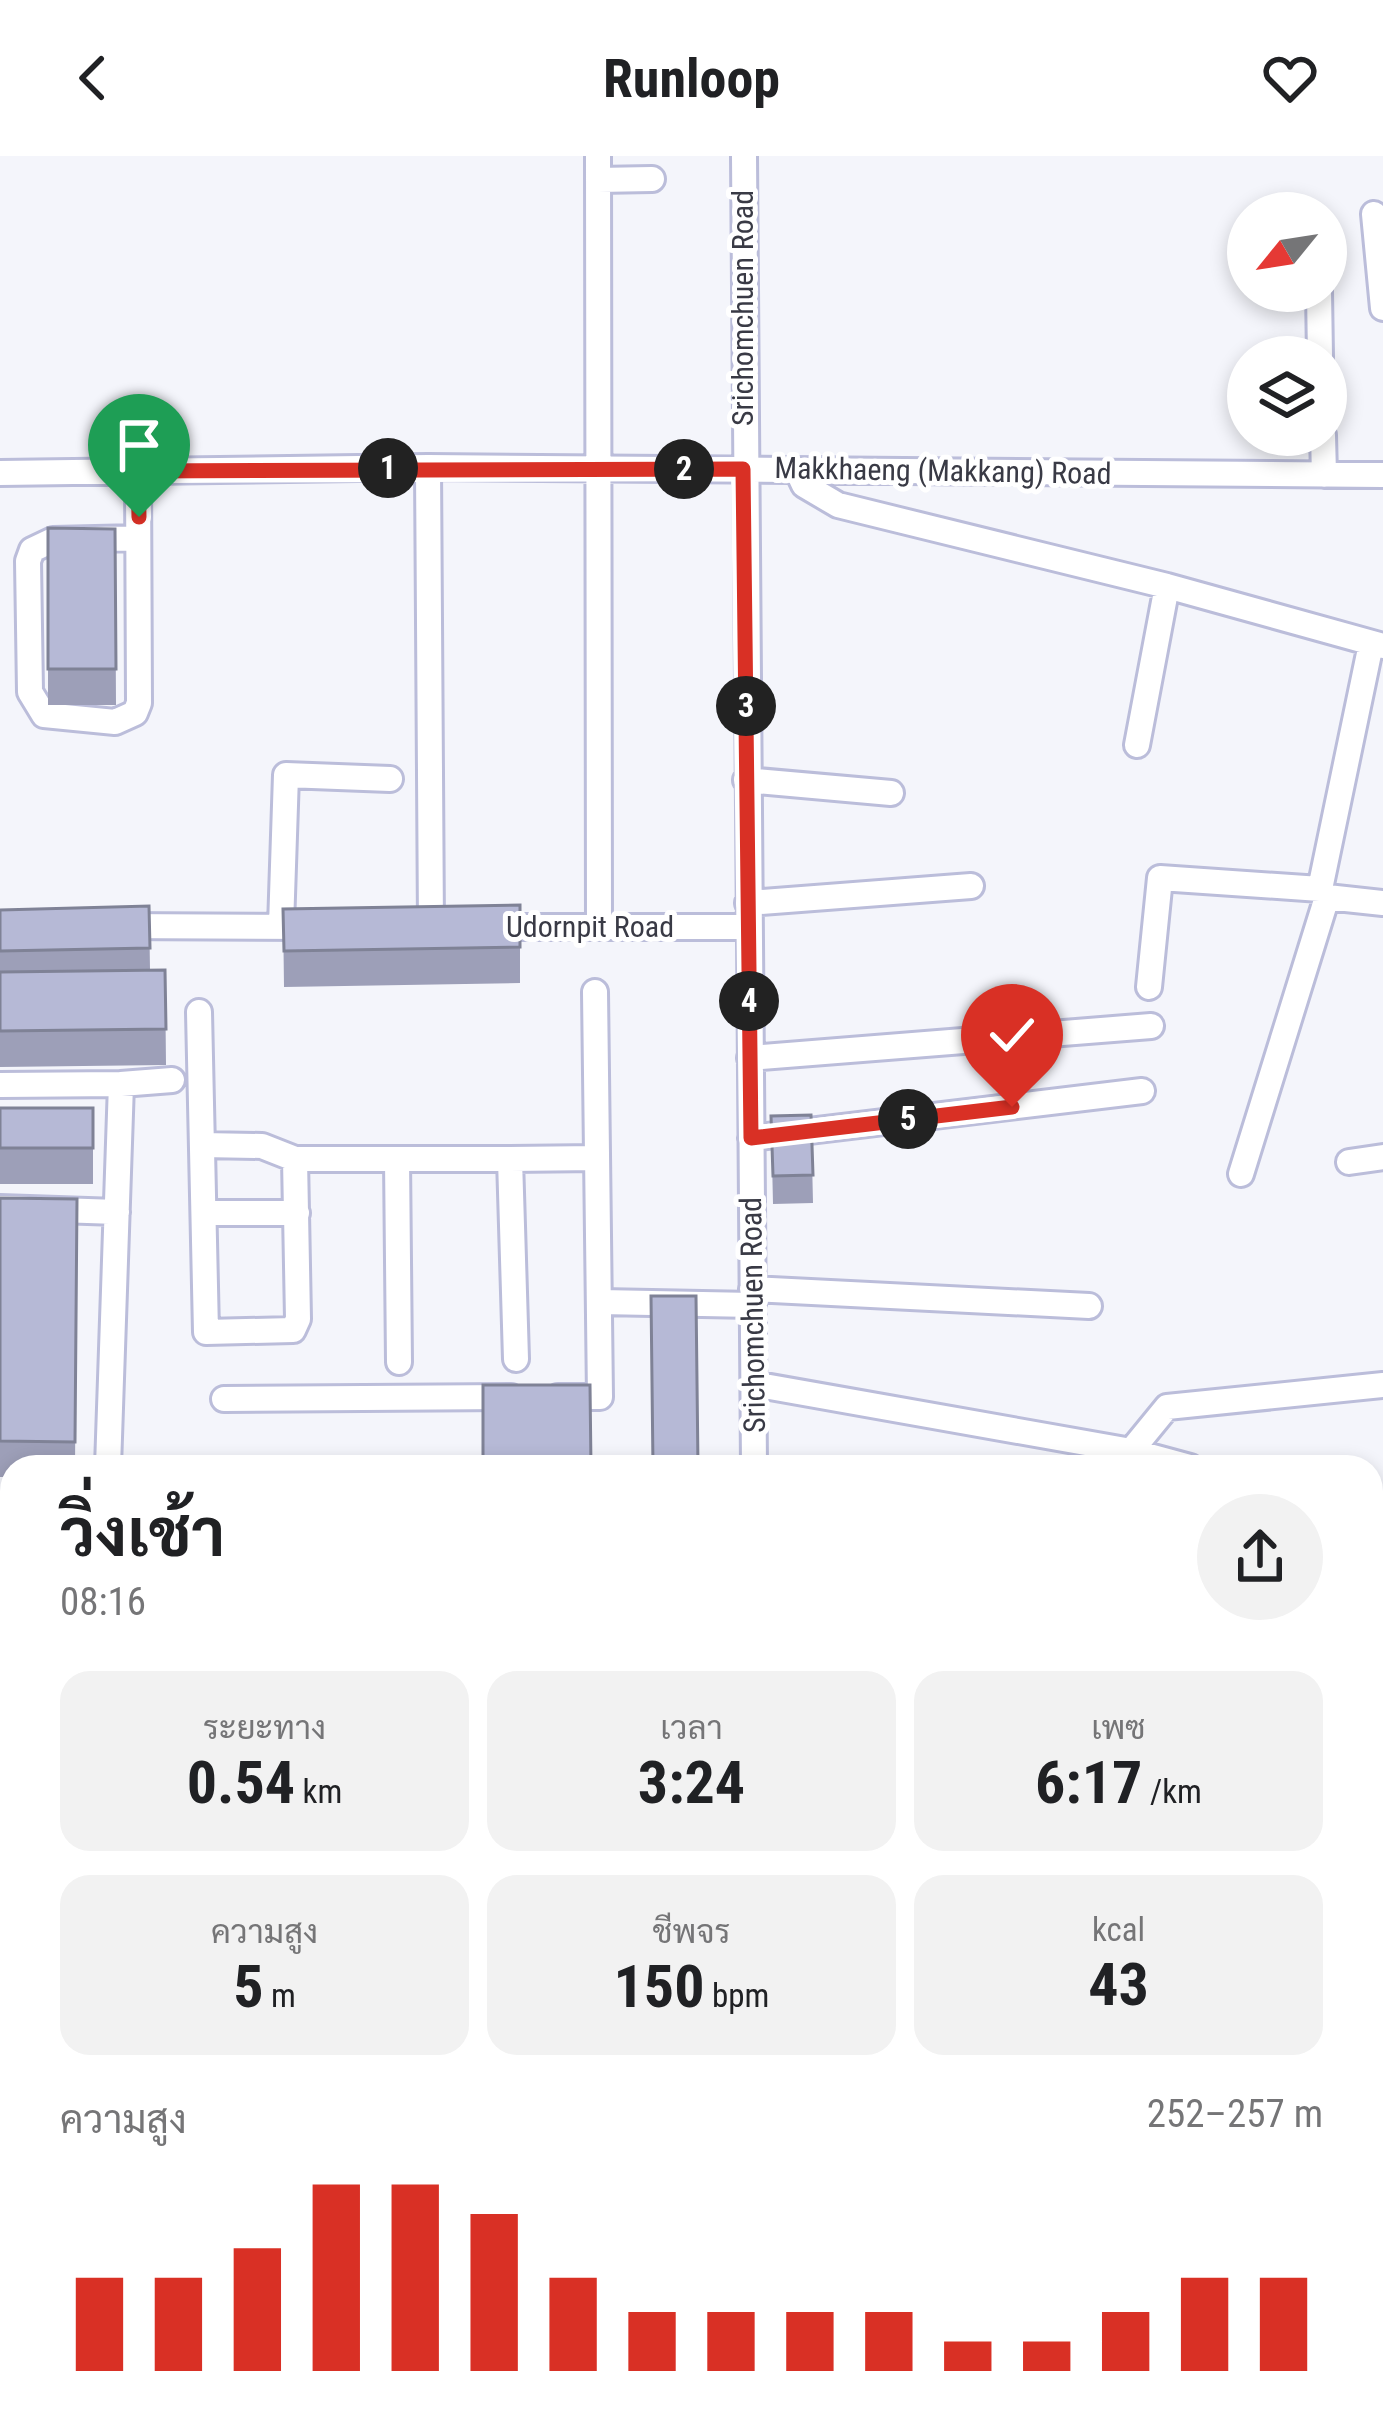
<!DOCTYPE html>
<html lang="th">
<head>
<meta charset="utf-8">
<style>
  :root { --surface:#fff; --page:#f2f2f2; --text:#202124; --muted:#757577; --accent:#d93025 }
  body { margin:0; font-family:"Roboto Condensed",Sarabun,sans-serif; background:var(--page); color:var(--text); height:100vh; display:flex; flex-direction:column; font-size:45px; white-space:nowrap }
  * { box-sizing:border-box; margin:0 }
  p { font-size:39px; color:var(--muted) }
  .icon { flex:none; width:66px; height:66px; fill:none; stroke:currentColor; stroke-width:2; stroke-linecap:round; stroke-linejoin:round }
  .map { position:relative; flex:1; overflow:hidden }
  .panel { position:absolute; left:0px; top:1299px; width:1383px; height:975px; display:flex; flex-direction:column; background:var(--surface); border-radius:36px 36px 0 0; box-shadow:0 6px 18px #0003 }
  .panel>* { flex:none }
  .needle { width:78px; rotate:240deg }
  .buttons { position:absolute; left:1227px; top:36px; display:grid; gap:24px }
  .buttons a { display:grid; place-items:center; width:120px; height:120px; border-radius:50%; background:var(--surface); box-shadow:0 6px 18px #0003; font-size:60px }
  .pin { position:absolute; display:grid; place-items:center; width:102px; height:102px; color:#fff; margin:-123px -51px; border-radius:50% 50% 50% 0; rotate:-45deg; box-shadow:0 0 12px #0007 }
  .pin .icon { rotate:45deg }
  .km { position:absolute; width:60px; height:60px; margin:-30px; border-radius:50%; background:#222; color:#fff; font-size:33px; line-height:60px; text-align:center }
  .round { display:grid; place-items:center; flex:none; width:126px; height:126px; border-radius:63px; background:var(--page) }
  .summary { display:flex; align-items:center; justify-content:space-between; height:204px; padding:0 60px }
  h1 { font-size:66px; font-weight:700; line-height:90px }
  .metrics { display:grid; grid-template-columns:repeat(3,1fr); gap:18px; height:204px; padding:12px 60px }
  .metrics div { display:grid; align-content:center; border-radius:30px; background:var(--page); text-align:center }
  .metrics b { font-size:60px; font-weight:700 }
  .metrics small { font-size:33px; font-weight:400 }
  .metrics p { font-size:33px }
  .chart { height:336px; padding:24px 60px }
  .chart p { display:flex; justify-content:space-between }
  .chart svg { width:100%; height:216px; margin-top:12px; stroke:var(--accent); stroke-width:6 }
  header { display:flex; justify-content:space-between; align-items:center; height:156px; padding:0 60px; background:var(--surface); font-size:54px; font-weight:700 }
  .map>svg:first-child { display:block }
</style>
</head>
<body>
<header><svg class="icon" aria-label="back" viewBox="0 0 24 24"><path d="M15 5l-7 7 7 7"/></svg>Runloop<svg class="icon" aria-label="heart" viewBox="0 0 24 24"><path d="M12 20l-8-8c-3-5 5-10 8-4 3-6 11-1 8 4z"/></svg></header>
<div class="map">
<svg width="1383" height="2272" viewBox="0 0 1383 2272">
  <rect width="100%" height="100%" fill="#f4f5fb"/>
  <g fill="none" stroke-linecap="round" stroke-linejoin="round">
    <defs>
      <path id="minor" d="M598 0 599 770
        M744 0 754 1311
        M598 24 652 23
        M1374 58 1383 152
        M1319 135 1320 201
        M1323 279 1324 319
        M428 311 431 771
        M797 314 804 329 838 349 1167 430 1383 490
        M138 315 139 547 135 557 115 566 44 559 30 536 28 405 32 394 53 384 138 382
        M0 317 428 311 1383 319
        M1371 488 1320 733 1327 741 1383 747
        M1137 589 1167 430
        M746 624 891 637
        M748 747 971 730
        M116 770 316 771
        M281 770 286 619 390 623
        M488 771H748
        M1149 831 1160 722 1320 733
        M199 856 206 1176 293 1174 298 1163 295 1003
        M750 902 1151 870
        M121 928 172 924
        M0 929 121 928 108 1311
        M751 982 1142 935
        M202 989 262 990 295 1003H510
        M397 1003 399 1206
        M1349 1006 1383 1001
        M1241 1018 1327 741
        M0 1052 117 1056
        M204 1057H297
        M752 1133 1089 1150
        M601 1146 753 1149
        M516 1203 510 1003 597 1002
        M753 1228 1131 1295 1167 1251 1383 1229
        M558 1241H600L595 836
        M224 1243 511 1241
        M1131 1295 1190 1311
        M0 1354H12
        M1371 1509H1383
        M0 1869H12
        M0 2054 12 2053
        M1371 2261 1383 2191
        M440 2262 441 2272
        M627 2262V2272
        M765 2262V2272"/>
    </defs>
    <use href="#minor" stroke="#bbbdda" stroke-width="30"/>
    <use href="#minor" stroke="#fff" stroke-width="24"/>
  </g>
  <path fill="#9d9fb8" d="M48 372 115 373 116 549H48Z
    M520 749V827L284 831 283 753Z
    M149 750 150 814H165L166 909 0 911V754Z
    M0 952H93V1028H0Z
    M811 959 813 1047 773 1048 771 960Z
    M0 1042 77 1043 75 1311H12V1321H0Z
    M0 1471H12V1623H0Z
    M0 1683H12V1843H1Z
    M0 2146 125 2262V2272H0Z"/>
  <path fill="#b6b9d6" stroke="#7f8296" stroke-width="3" d="M48 372 115 373 116 513H48Z
    M520 749V791L284 795 283 753Z
    M149 750 150 792 0 795V754Z
    M165 814 166 873 0 875V816Z
    M0 952H93V992H0Z
    M811 959 813 1019 773 1020 771 960Z
    M0 1042 77 1043 75 1286 0 1285Z
    M651 1140H696L698 1311H653Z
    M483 1229H590L591 1311H483Z
    M0 1471H12V1587H0Z
    M0 1683H12V1807H1Z
    M0 2146H12V2262H125V2267L0 2268Z"/>
  <g fill="none" stroke-linecap="round" stroke-linejoin="round">
    <defs>
      <path id="route" d="M139 361 138 315 743 313 751 982 1012 951"/>
    </defs>
    <use href="#route" stroke="#fff" stroke-width="24"/>
    <use href="#route" stroke="#d93025" stroke-width="15"/>
  </g>
  <g text-anchor="middle" stroke-width="10" stroke-linejoin="round" paint-order="stroke">
    <g font-size="30" fill="#393a45" stroke="#fff">
      <text transform="translate(743 152) rotate(-90)" y="10">Srichomchuen Road</text>
      <text transform="translate(943 315) rotate(1)" y="10">Makkhaeng (Makkang) Road</text>
      <text x="590" y="781">Udornpit Road</text>
      <text transform="translate(753 1159) rotate(-91)" y="10">Srichomchuen Road</text>
    </g>
  </g>
</svg>
<div class="buttons">
<a><svg class="needle" viewBox="-14 -14 28 28"><path d="M0-13l5 13h-10z" fill="#e53935"/><path d="M0 13l5-13h-10z" fill="#757577"/></svg></a>
<a><svg class="icon" aria-label="layers" viewBox="0 0 24 24"><path d="M12 4l9 5-9 5-9-5zM3 14l9 5 9-5"/></svg></a>
</div>
<div class="pin" style="left:139px;top:361px;background:#1e9e55"><svg class="icon" aria-label="arrive" viewBox="0 0 24 24"><path d="M6 21V4h12l-3 4 3 4H6"/></svg></div>
<div class="pin" style="left:1012px;top:951px;background:#d93025"><svg class="icon" aria-label="check" viewBox="0 0 24 24"><path d="M5 12l5 5 9-10"/></svg></div>
<b class="km" style="left:388px;top:312px">1</b>
<b class="km" style="left:684px;top:313px">2</b>
<b class="km" style="left:746px;top:550px">3</b>
<b class="km" style="left:749px;top:845px">4</b>
<b class="km" style="left:908px;top:963px">5</b>
<section class="panel">
<div class="summary"><div><h1>วิ่งเช้า</h1><p>08:16</p></div><a class="round"><svg class="icon" aria-label="share" viewBox="0 0 24 24"><path d="M12 15V3M7 8l5-5 5 5M5 13v7h14v-7"/></svg></a></div>
<div class="metrics">
<div><p>ระยะทาง</p><b>0.54<small> km</small></b></div>
<div><p>เวลา</p><b>3:24</b></div>
<div><p>เพซ</p><b>6:17<small> /km</small></b></div>
</div>
<div class="metrics">
<div><p>ความสูง</p><b>5<small> m</small></b></div>
<div><p>ชีพจร</p><b>150<small> bpm</small></b></div>
<div><p>kcal</p><b>43</b></div>
</div>
<div class="chart"><p><span>ความสูง</span>252–257 m</p>
<svg viewBox="0 0 160 44" preserveAspectRatio="none"><path d="M5 44V25M15 44V25M25 44V19M35 44V6M45 44V6M55 44V12M65 44V25M75 44V32M85 44V32M95 44V32M105 44V32M115 44V38M125 44V38M135 44V32M145 44V25M155 44V25"/></svg>
</div>
</section>
</div>
</body>
</html>
